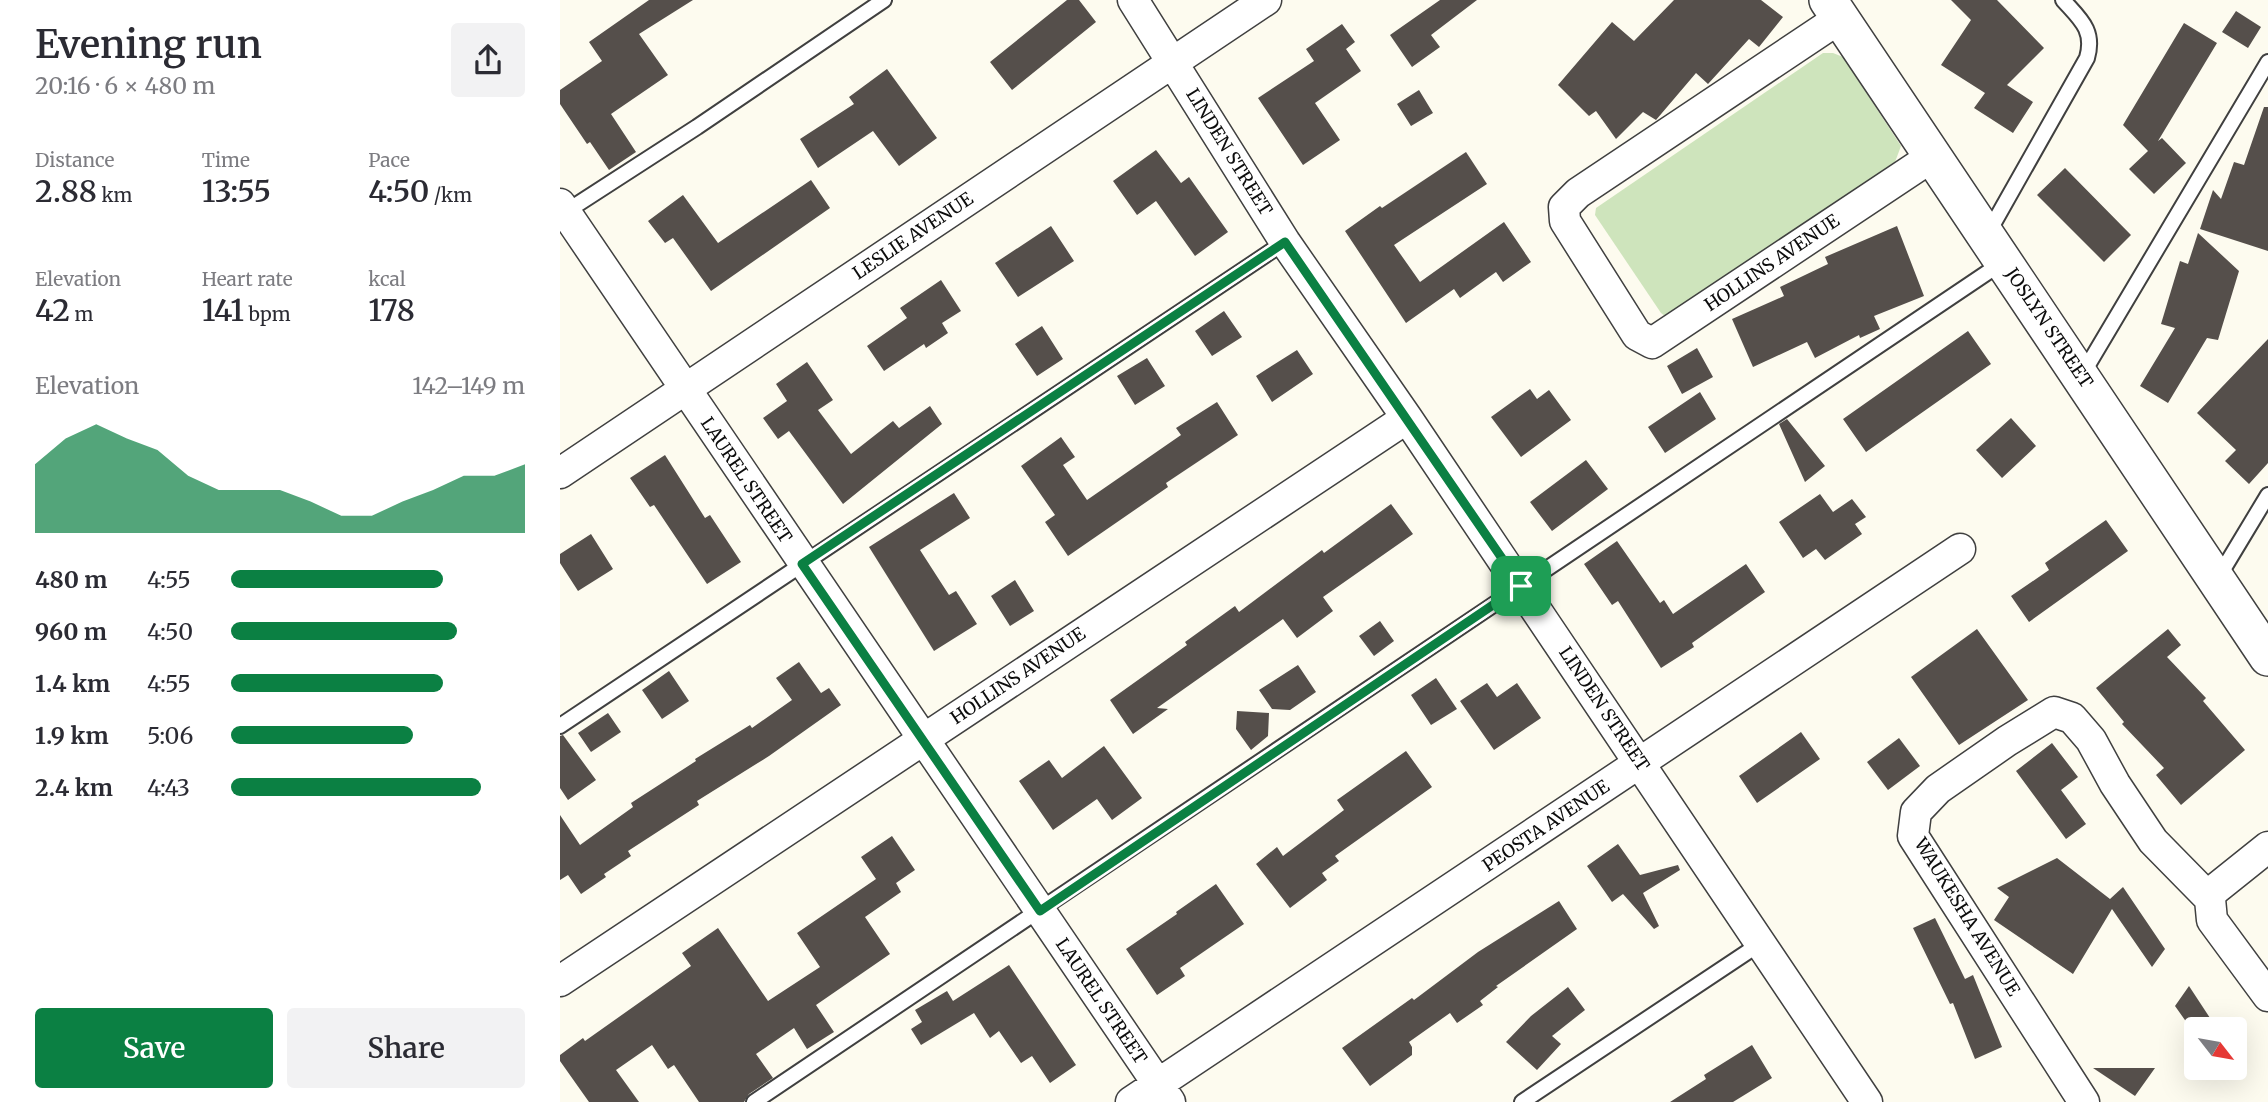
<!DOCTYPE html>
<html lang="en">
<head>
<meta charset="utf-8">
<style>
  :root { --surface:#fff; --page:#f2f2f3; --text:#2b2b33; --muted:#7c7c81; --accent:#0b8043 }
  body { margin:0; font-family:Merriweather,serif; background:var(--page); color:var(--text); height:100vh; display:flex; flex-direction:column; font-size:26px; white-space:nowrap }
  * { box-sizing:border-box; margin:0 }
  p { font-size:23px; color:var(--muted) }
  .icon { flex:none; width:38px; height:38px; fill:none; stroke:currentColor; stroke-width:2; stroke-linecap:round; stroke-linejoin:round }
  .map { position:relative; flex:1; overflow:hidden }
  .drawer { display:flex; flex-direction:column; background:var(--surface); width:560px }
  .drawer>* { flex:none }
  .needle { width:46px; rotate:121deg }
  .controls { position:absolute; left:1624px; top:1017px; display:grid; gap:14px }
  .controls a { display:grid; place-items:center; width:63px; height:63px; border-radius:7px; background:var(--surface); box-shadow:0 7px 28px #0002; font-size:35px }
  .pin { position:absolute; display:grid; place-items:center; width:60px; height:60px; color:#fff; margin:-30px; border-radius:14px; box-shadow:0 4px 10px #0006 }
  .round { display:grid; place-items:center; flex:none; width:74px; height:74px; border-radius:7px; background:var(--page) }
  .summary { display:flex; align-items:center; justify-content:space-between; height:119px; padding:0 35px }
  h1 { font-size:38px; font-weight:600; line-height:52px }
  .figures { display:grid; grid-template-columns:repeat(3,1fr); gap:10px; height:119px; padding:7px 35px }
  .figures div { display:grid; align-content:center }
  .figures b { font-size:30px; font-weight:600 }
  .figures small { font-size:19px; font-weight:400 }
  .figures p { font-size:19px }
  .chart { height:196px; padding:14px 35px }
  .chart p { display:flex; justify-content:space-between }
  .chart svg { width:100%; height:126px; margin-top:7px; fill:var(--accent); opacity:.7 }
  .action { display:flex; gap:14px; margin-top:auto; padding:14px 35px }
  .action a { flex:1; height:80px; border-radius:7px; background:var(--accent); color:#fff; font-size:28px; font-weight:600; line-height:80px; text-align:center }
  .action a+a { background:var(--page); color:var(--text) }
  ul { padding:0 35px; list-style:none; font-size:23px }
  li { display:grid; grid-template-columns:112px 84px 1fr; align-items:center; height:52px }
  li i { height:18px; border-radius:9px; background:var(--accent) }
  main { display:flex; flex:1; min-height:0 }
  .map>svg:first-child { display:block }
</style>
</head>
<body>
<main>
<section class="drawer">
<div class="summary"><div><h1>Evening run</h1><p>20:16 · 6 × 480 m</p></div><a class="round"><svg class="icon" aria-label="share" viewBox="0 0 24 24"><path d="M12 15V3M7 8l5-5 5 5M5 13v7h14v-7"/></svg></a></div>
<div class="figures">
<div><p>Distance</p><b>2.88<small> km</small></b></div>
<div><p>Time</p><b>13:55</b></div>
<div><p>Pace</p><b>4:50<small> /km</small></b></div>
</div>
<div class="figures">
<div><p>Elevation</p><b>42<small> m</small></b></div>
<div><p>Heart rate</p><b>141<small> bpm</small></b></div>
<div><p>kcal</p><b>178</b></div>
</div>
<div class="chart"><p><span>Elevation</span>142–149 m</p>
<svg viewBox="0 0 160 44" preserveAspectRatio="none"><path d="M0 44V20L10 11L20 6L30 11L40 15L50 24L60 29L70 29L80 29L90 33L100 38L110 38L120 33L130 29L140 24L150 24L160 20V44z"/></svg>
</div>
<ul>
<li><b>480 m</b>4:55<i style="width:72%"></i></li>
<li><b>960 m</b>4:50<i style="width:77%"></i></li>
<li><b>1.4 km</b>4:55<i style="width:72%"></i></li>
<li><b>1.9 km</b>5:06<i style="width:62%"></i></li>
<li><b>2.4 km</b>4:43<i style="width:85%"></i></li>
</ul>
<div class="action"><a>Save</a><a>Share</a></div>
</section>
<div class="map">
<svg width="1708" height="1102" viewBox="0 0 1708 1102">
  <rect width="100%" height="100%" fill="#fdfbef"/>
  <path fill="#cee4bc" d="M1263 53H1273L1283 57 1341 146 1335 162 1111 313 1105 316 1101 313 1035 215 1036 208Z"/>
  <path fill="#554f4b" d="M89 0H133L79 34 108 75 51 114 76 152 49 170 30 142 27 144 0 104V90L42 61 29 42Z
    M507 0H519L536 22 452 90 430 62Z
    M880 0H917L871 35 880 47 852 67 830 35Z
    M1114 0H1201L1223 17 1199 47 1189 39 1148 84 1136 73 1096 120 1083 112 1056 139 1036 111 1029 116 998 85 1052 22 1074 41Z
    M1391 0H1437L1484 48 1447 85 1473 102 1453 133 1414 108 1425 93 1381 65 1411 20Z
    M1676 11 1701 27 1688 48 1662 32Z
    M1624 23 1657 43 1598 141 1602 138 1626 163 1594 194 1569 169 1588 151 1563 125Z
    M782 24 795 42 786 49 801 71 755 103 780 140 743 165 698 98 754 61 746 49Z
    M327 69 377 138 339 166 313 131 258 168 240 139 294 104 289 97Z
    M859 90 873 113 851 126 837 104Z
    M1704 107H1708V251L1640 229 1653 190 1661 199 1674 162 1684 165Z
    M596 150 621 183 629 177 668 232 635 256 596 201 577 215 553 181Z
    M906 152 927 184 834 245 860 282 944 222 971 262 943 282 936 272 900 298 894 289 846 323 785 231 820 206 822 208Z
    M1505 168 1571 235 1544 262 1477 195Z
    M251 180 270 208 151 291 113 238 105 243 88 221 123 195 158 243Z
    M491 226 514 261 458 297 435 263Z
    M1337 226 1364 296 1314 316 1320 329 1300 338 1299 335 1255 358 1247 342 1193 367 1172 319 1224 296 1220 287 1268 264 1265 257Z
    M1638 233 1679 271 1658 340 1647 338 1608 403 1580 386 1615 328 1601 324 1620 261 1628 264Z
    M381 280 401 311 382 323 388 333 366 348 364 344 324 371 307 346 347 318 340 308Z
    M664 311 682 337 652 356 635 331Z
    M482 326 503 359 477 376 455 344Z
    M1408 331 1431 364 1306 452 1283 419Z
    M1708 339V463L1689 484 1665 461 1676 450 1637 413Z
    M1137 348 1153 377 1122 394 1107 366Z
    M737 350 753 374 712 402 696 376Z
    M587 358 605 386 575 405 557 376Z
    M247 362 273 400 258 410 291 454 333 421 339 428 370 406 382 424 283 504 229 431 218 439 203 418 227 401 216 384Z
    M970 389 977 399 989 390 1011 420 961 457 931 417Z
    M1140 392 1156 419 1105 453 1088 427Z
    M657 402 678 435 606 483 608 487 508 556 485 522 495 515 461 466 501 437 515 457 503 465 527 500 621 435 616 428Z
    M1451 418 1476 446 1442 478 1416 450Z
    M1227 419 1265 466 1245 482 1219 424Z
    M105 455 145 518 150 515 181 562 147 584 94 505 90 507 70 478Z
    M1026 460 1048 489 992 531 970 502Z
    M394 493 410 518 360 550 389 595 396 591 417 624 374 651 309 547Z
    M1260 494 1273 512 1292 499 1306 517 1295 524 1302 534 1265 560 1256 549 1243 558 1219 522Z
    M831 504 853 534 763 597 773 611 737 638 723 619 597 708 608 709 573 734 550 700 627 645 625 642 675 606 679 612 762 550 764 553Z
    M1546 520 1568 551 1469 622 1451 596 1489 570 1485 563Z
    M31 534 53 569 18 591 0 563V554Z
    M1057 541 1100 603 1104 600 1113 614 1186 564 1205 592 1132 643 1134 647 1101 668 1058 601 1052 605 1024 564Z
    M455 580 474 611 450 626 431 596Z
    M820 621 834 641 814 656 799 636Z
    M1417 629 1468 700 1399 745 1351 677Z
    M1608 629 1621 645 1607 657 1646 698 1643 701 1685 750 1621 805 1596 775 1604 768 1562 724 1564 722 1536 688Z
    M239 662 261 693 269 688 281 705 209 756 137 801 139 805 68 851 71 856 44 874 46 877 21 894 8 875 0 880V815L20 845 73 807 71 803 136 761 135 759 190 725 192 728 232 700 216 678Z
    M738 665 756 692 730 710 712 709 699 690Z
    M109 671 129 701 102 719 82 690Z
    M876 678 897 709 871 725 851 695Z
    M927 683 937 697 957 683 981 718 934 750 900 701Z
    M677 711 709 713 708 736 691 750 676 729Z
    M48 713 61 732 31 752 18 733Z
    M1241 732 1260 759 1197 803 1179 776Z
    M3 735 36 780 8 800 0 788V736Z
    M1339 738 1360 766 1328 790 1307 762Z
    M1492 743 1518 777 1501 790 1526 824 1506 839 1456 771Z
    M544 746 582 798 552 820 537 799 493 830 459 781 489 760 502 778Z
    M846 751 872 787 775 856 779 861 762 873 767 880 730 908 696 864 717 847 723 856 784 810 777 800Z
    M332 836 355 870 336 883 341 892 305 917 330 954 256 1005 274 1032 247 1049 234 1028 196 1054 213 1078 189 1094 184 1102H139L114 1065 108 1069 92 1045 56 1070 79 1102H29L0 1061V1055L23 1038 25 1041 131 966 122 953 158 928 208 1001 260 967 237 933 316 879 301 857Z
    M1058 844 1080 875 1118 865 1120 870 1083 893 1099 926 1094 929 1063 894 1052 902 1027 866Z
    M1497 858 1550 899 1563 887 1605 949 1592 967 1552 909 1513 974 1434 920 1449 897 1437 888Z
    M656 884 684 924 620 968 625 976 597 995 566 949 617 914 616 912Z
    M999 901 1017 929 936 986 938 987 920 1001 923 1005 897 1023 890 1013 849 1042 852 1047V1055L810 1086 782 1048 852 998 854 1000 918 952Z
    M1375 918 1405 979 1413 975 1442 1047 1415 1059 1393 1003 1390 1004 1353 928Z
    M449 965 516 1065 490 1083 472 1056 461 1063 439 1031 430 1038 414 1013 361 1045 351 1029 362 1022 355 1010 387 991 393 1001Z
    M1629 986 1650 1018 1632 1030 1615 1006Z
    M1008 987 1025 1010 992 1036 1001 1044 977 1070 946 1042 971 1016Z
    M1192 1045 1212 1078 1173 1102H1110L1146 1079 1144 1075Z
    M1533 1068H1595L1575 1096Z"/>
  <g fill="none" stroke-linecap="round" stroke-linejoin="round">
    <defs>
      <path id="service" d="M4 213 137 127 324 0
        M1427 235 1527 58C1535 30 1520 19 1503 0
        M1522 375 1708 62
        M1658 578 1708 495
        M0 726 725 242
        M194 1102 1443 262
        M962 1102 1201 943"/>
      <path id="minor" d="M573 0 725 242 847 418 1307 1102
        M1280 18 1018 193 1004 207 1005 221 1077 335 1092 343 1373 156
        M0 204 610 1102
        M0 473 706 0
        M1650 899 1652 920 1708 996
        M1650 899 1653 891 1708 847
        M0 981 847 418
        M571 1102 1400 549
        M1524 1102 1353 836 1356 812 1378 789 1447 741 1494 712 1512 718 1531 740 1555 784 1593 841 1650 899"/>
      <path id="tertiary" d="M1268 0 1708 657"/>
    </defs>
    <use href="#service" stroke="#404040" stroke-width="18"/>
    <use href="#minor" stroke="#404040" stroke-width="33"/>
    <use href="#tertiary" stroke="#404040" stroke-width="40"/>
    <use href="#service" stroke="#fff" stroke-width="14"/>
    <use href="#minor" stroke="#fff" stroke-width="30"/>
    <use href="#tertiary" stroke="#fff" stroke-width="37"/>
  </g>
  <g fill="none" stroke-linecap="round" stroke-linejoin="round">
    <defs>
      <path id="route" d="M725 242 961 586 480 911 242 564Z"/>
    </defs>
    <use href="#route" stroke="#fff" stroke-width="14"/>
    <use href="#route" stroke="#0b8043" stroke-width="9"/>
  </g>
  <g text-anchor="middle" stroke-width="7" stroke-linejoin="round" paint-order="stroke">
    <g font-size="18" fill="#0d0d0d" stroke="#fff">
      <text transform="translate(669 152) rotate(58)" y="6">LINDEN STREET</text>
      <text transform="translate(353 236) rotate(-34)" y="6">LESLIE AVENUE</text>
      <text transform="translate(1212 263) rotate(-34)" y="6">HOLLINS AVENUE</text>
      <text transform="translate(1489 328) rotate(56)" y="6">JOSLYN STREET</text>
      <text transform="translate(186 480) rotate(56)" y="6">LAUREL STREET</text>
      <text transform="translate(458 676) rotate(-34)" y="6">HOLLINS AVENUE</text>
      <text transform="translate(1044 709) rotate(56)" y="6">LINDEN STREET</text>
      <text transform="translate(986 826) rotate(-34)" y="6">PEOSTA AVENUE</text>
      <text transform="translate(1407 917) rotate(58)" y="6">WAUKESHA AVENUE</text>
      <text transform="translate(541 1001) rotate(56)" y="6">LAUREL STREET</text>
    </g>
  </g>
</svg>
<div class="controls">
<a><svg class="needle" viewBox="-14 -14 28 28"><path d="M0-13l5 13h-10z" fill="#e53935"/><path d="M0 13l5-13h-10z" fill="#7c7c81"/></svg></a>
</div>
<div class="pin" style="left:961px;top:586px;background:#1e9e55"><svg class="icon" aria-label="arrive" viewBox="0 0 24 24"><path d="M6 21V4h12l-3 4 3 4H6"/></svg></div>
</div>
</main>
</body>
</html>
